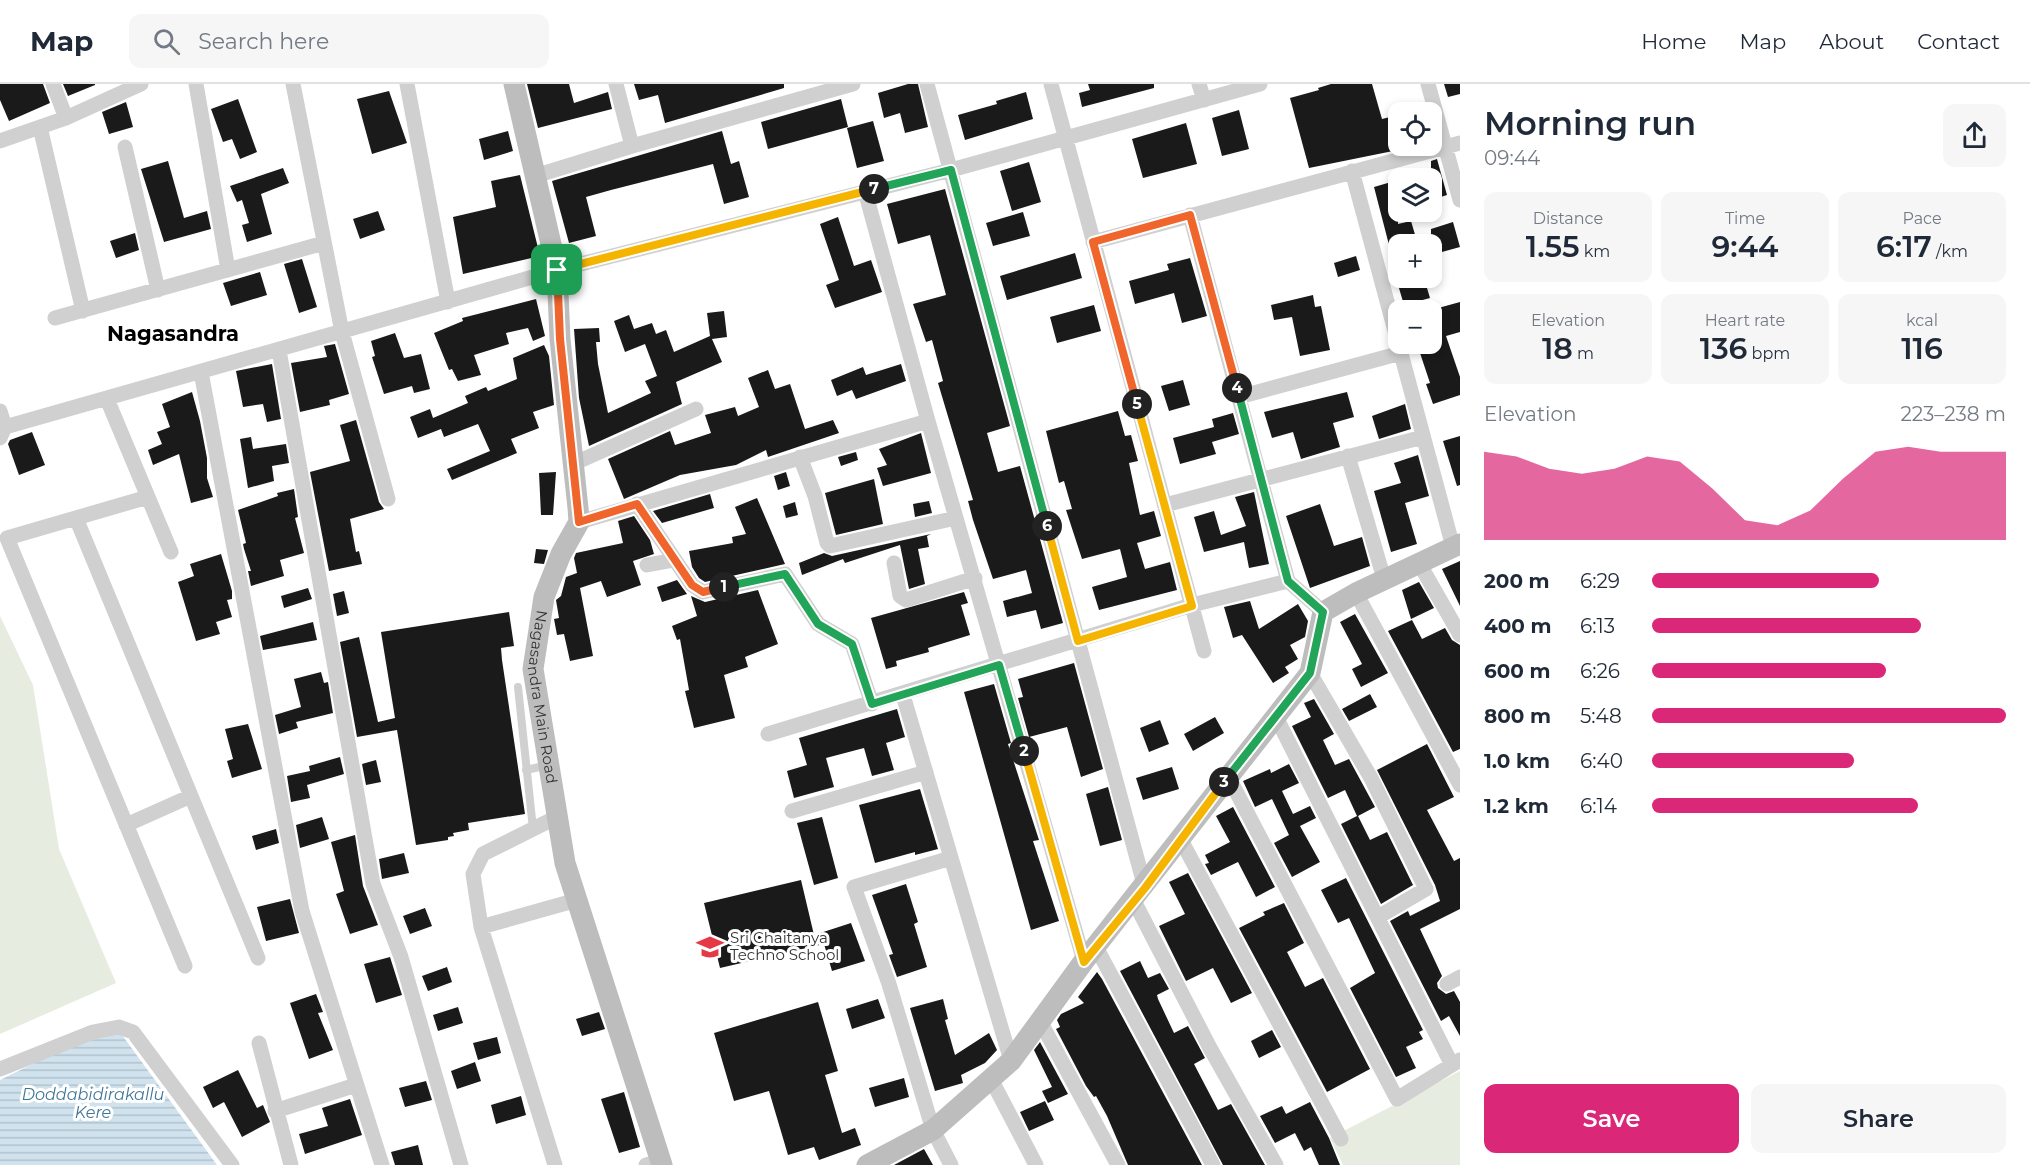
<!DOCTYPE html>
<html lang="en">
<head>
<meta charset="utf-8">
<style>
  :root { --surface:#fff; --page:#f6f6f7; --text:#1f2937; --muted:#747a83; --line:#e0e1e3; --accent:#db2777 }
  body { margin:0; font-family:Montserrat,sans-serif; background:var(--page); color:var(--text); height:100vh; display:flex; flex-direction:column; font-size:22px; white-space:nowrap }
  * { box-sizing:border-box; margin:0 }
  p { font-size:20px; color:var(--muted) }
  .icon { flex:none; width:33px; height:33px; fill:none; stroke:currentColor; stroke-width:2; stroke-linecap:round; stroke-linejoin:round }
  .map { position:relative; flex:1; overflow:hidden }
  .drawer { display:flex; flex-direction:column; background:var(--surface); width:570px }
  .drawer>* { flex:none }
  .tools { position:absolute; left:1388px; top:18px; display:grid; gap:12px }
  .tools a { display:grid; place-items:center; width:54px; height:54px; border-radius:12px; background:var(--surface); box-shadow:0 3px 9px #0003; font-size:30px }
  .pin { position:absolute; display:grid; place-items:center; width:51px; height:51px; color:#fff; margin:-26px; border-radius:12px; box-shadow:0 3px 9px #0006 }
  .km { position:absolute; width:30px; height:30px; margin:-15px; border-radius:50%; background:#222; color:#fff; font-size:16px; line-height:30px; text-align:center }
  .round { display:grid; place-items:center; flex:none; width:63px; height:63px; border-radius:12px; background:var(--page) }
  .overview { display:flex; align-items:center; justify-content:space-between; height:102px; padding:0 24px }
  h1 { font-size:33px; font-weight:600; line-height:45px }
  .metrics { display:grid; grid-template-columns:repeat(3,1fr); gap:9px; height:102px; padding:6px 24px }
  .metrics div { display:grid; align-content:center; border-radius:12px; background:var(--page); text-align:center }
  .metrics b { font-size:30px; font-weight:600 }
  .metrics small { font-size:16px; font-weight:400 }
  .metrics p { font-size:16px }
  .chart { height:168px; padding:12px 24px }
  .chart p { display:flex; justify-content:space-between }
  .chart svg { width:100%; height:108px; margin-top:6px; fill:var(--accent); opacity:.7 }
  .action { display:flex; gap:12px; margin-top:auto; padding:12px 24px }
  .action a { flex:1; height:69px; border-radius:12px; background:var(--accent); color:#fff; font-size:24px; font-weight:600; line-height:69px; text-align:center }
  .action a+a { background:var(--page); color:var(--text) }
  ul { padding:0 24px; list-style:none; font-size:20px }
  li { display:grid; grid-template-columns:96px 72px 1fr; align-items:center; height:45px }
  li i { height:15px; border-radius:8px; background:var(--accent) }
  header { display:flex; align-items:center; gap:36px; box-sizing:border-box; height:84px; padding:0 30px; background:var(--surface); border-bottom:2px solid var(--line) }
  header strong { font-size:28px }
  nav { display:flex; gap:33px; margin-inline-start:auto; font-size:21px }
  .search { width:420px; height:54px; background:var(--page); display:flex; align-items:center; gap:15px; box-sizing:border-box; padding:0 21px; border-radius:12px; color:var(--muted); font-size:22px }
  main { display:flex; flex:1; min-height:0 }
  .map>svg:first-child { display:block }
</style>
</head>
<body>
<header>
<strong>Map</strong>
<div class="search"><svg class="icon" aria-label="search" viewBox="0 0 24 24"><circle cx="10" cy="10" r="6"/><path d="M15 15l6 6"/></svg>Search here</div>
<nav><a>Home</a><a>Map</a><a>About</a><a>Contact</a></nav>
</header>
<main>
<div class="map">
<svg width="1460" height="1081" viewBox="0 0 1460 1081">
  <defs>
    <pattern id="water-rules" width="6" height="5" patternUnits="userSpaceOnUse" patternTransform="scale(1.5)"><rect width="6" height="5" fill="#cfe2ee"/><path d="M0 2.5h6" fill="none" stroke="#b2c2cd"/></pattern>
  </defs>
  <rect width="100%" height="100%" fill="#fff"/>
  <path fill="#e6ecdf" d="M0 532 33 601 59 765 116 899 0 950Z
    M1460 987V1081H1343L1330 1054Z"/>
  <path fill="url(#water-rules)" d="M114 940 217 1081H0V996Z"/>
  <path fill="#1a1a1a" d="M0 0H43L50 19 9 37 0 16Z
    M63 0H95V1L68 12Z
    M527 0H569L574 19 608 8 612 25 538 44Z
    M634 0H784V4L665 39 658 11 639 16Z
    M908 0H918L928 43 905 49 900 29 884 34 878 9Z
    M1088 0H1154V4L1082 23 1079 9 1090 6Z
    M1331 0H1372L1382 35 1398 31V66L1309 84 1290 14 1319 6 1318 4Z
    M1444 0H1460V10L1448 13Z
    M389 7 407 59 372 70 357 15Z
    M1026 8 1033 35 965 56 958 31 997 20 996 17Z
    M238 15 257 68 240 75 232 55 223 58 211 25Z
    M841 15 848 43 768 65 761 38Z
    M126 18 133 43 109 50 102 28Z
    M1239 26 1249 65 1222 72 1212 34Z
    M873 37 884 77 857 84 847 44Z
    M1186 39 1197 80 1143 94 1132 55Z
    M508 47 513 67 484 76 479 55Z
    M722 47 731 80 739 77 749 113 724 120 713 80 611 106 586 113 596 152 569 159 552 97Z
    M1437 75 1447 111 1431 116V77Z
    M168 77 184 134 207 127 211 145 164 158 141 85Z
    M1029 78 1041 118 1012 127 1000 87Z
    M283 84 289 99 261 110 272 150 247 158 242 141 249 139 242 116 237 118 230 102Z
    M520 91 540 172 463 190 453 133 496 123 491 97Z
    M1398 96V140L1411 137 1416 154 1398 160V183L1395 184 1374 103Z
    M945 105 1010 342 987 349 998 388 1020 382 1063 539 1041 545 1036 526 1007 533 1003 517 1032 509 1026 486 993 495 973 436 968 417 973 416 938 299 943 297 932 256 926 258 913 220 946 211 930 151 898 160 887 120Z
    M378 127 385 146 360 155 353 135Z
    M1023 128 1030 152 993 162 986 139Z
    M838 133 854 182 871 176 882 208 835 224 826 201 839 196 820 140Z
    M1453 138 1460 163 1431 171V145Z
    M135 149 139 166 116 174 110 157Z
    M1075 169 1082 194 1007 216 1000 192Z
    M1356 172 1360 186 1338 193 1334 179Z
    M1190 174 1207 232 1182 239 1174 209 1135 220 1129 197 1169 186 1167 180Z
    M302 175 317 223 299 229 284 180Z
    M260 188 267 211 231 222 223 199Z
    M1396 194H1424L1430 214 1404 221Z
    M1313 211 1315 223 1321 222 1330 266 1300 272 1292 233 1274 236 1271 221Z
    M536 215 545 252 533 257 528 244 506 249 509 260 474 271 481 291 458 297 452 285 449 286 434 249 463 237 462 234Z
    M1460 218V248L1446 252 1460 293V311L1433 320 1426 300 1430 299 1417 260H1431V226Z
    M1094 221 1101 247 1057 259 1050 233Z
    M724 227 727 253 712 255 722 278 676 298 682 320 589 362 579 314 574 245 599 244 600 258H596L598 280 608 329 651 309 645 297 657 292 645 260 625 268 614 237 629 231 634 245 652 239 656 250 666 246 674 268 710 252 707 229Z
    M395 249 404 274 421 270 430 305 414 309 412 302 384 310 372 273 375 272 371 257Z
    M335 260 349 310 329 316 330 321 300 328 291 279 327 273 324 262Z
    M544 261 549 272 554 321 533 328 539 344 511 355 517 369 452 396 447 385 490 367 478 340 444 353 441 345 418 354 410 333 430 325 433 334 468 319 465 312 486 303 488 307 517 295 513 274Z
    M272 280 281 335 267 338 263 320 243 323 236 287Z
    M901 280 906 297 856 315 852 306 837 312 831 296 863 283 866 291Z
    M768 286 775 305 790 300 805 345 833 336 839 349 768 373 766 366 736 381 680 391 624 415 608 375 670 347 675 361 711 349 705 331 735 323 738 332 759 323 748 294Z
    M1183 296 1190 321 1169 327 1161 302Z
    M192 308 200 337 207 374V394L213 413 191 419 179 370 153 381 148 366 162 360 157 348 170 343 162 320Z
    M1347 308 1354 333 1333 339 1340 363 1301 375 1293 348 1272 354 1264 328Z
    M1405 320 1411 345 1379 355 1372 332Z
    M1118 327 1125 352 1131 351 1138 377 1129 379 1140 431 1154 427 1161 452 1137 459 1145 485 1170 478 1177 506 1099 526 1092 503 1127 493 1120 465 1082 475 1066 426 1072 425 1064 397 1059 399 1046 347Z
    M1233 329 1239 350 1212 358 1216 370 1180 380 1173 354 1214 343 1212 335Z
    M356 336 379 418 384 425 350 435 356 468 359 467 362 480 329 487 310 388 350 377 340 341Z
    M32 348 45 381 19 391 8 360 10 356Z
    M921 349 931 389 883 402 877 384 887 381 879 365Z
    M1460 352V401L1457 402 1443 357Z
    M251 353 253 365 286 360 289 379 272 382 274 397 248 404 240 355Z
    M856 368 858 376 841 382 838 373Z
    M1418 371 1429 412 1405 419 1417 460 1391 468 1374 407 1401 399 1394 379Z
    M556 388 553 431H541L539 389Z
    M786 388 790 402 778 406 774 392Z
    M874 395 883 440 836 451 825 409Z
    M294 405 298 433 295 434 304 469 280 476 284 492 251 502 248 487H251L244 465 243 460 246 459 238 426 278 412 277 409Z
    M1254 408 1269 480 1249 484 1244 458 1204 468 1194 433 1214 427 1221 451 1246 442 1235 413Z
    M710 410 714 424 662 439 653 427Z
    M757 414 785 480 705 498 699 494 692 483 689 467 733 459 732 453 746 450 735 423Z
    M929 417 932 429 915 433 913 420Z
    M795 418 798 431 786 434 783 422Z
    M1320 420 1334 462 1362 453 1370 482 1310 504 1286 432Z
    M634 432 650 456 654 470 633 477 641 501 607 513 601 497 580 504 593 572 570 577 564 550 557 551 554 535 559 534 556 516 561 512 566 493 577 489 574 474 576 469 623 459 618 437Z
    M931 450 927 452 929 463 918 465 925 500 909 505 900 461 845 479 843 475 802 491 799 479 824 469 832 472Z
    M536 465 548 466 544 480 534 479Z
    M221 470 232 507V515L227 516 232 533 216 538 220 550 196 557 178 498 194 492 190 480Z
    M1460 477V522L1442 485Z
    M677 496 687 510 662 518 657 503Z
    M1419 498 1434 524 1411 535 1402 506Z
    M308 504 312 515 284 524 281 512Z
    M758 506 778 560 745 573 748 583 724 591 735 634 694 644 685 607 689 606 680 555 677 556 672 542 697 532 691 512 705 518Z
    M344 507 349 529 337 532 333 510Z
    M964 508 968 519 961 521 970 551 928 564 929 568 896 577 897 582 886 585 871 534Z
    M1250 517 1259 545 1298 520 1308 537 1305 553 1290 561 1298 575 1285 583 1289 589 1273 599 1242 551 1233 554 1224 523Z
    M509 528 514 562 501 564 502 576 525 730 468 739 469 746 453 749 454 752 448 753V756L416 761 397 646 357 653 340 558 359 553 378 638 395 634 381 548Z
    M1355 530 1388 589 1361 603 1352 585 1362 580 1340 538Z
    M1412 536 1422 555 1445 544 1452 556 1460 561V665L1453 668 1388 547Z
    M313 538 317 556 263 566 260 552Z
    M1074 579 1103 685 1081 693 1067 643 1029 653 1018 614 1023 613 1018 595Z
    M321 588 324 599 328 598 333 629 296 638 298 644 279 650 275 631 301 623 294 595Z
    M994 600 1011 659 1008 660 1039 756 1033 757 1059 837 1031 846 964 608Z
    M1370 610 1377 623 1349 637 1342 625Z
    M1314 615 1334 650 1323 656 1335 681 1349 675 1375 723 1358 732 1370 756 1387 748 1413 801 1381 820 1341 740 1357 732 1345 706 1328 714 1292 642 1311 633 1304 619Z
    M897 625 905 653 886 659 894 686 872 692 864 664 826 674 834 703 794 714 787 687 807 681 799 654Z
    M1215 633 1224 649 1193 667 1184 650Z
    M1160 636 1169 660 1149 668 1140 644Z
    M248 640 262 685 232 694 227 677 233 675 225 645Z
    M1427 660 1454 713 1427 726 1454 777 1460 774V825L1420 845 1442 892 1437 899 1438 904 1446 910 1454 907 1460 918V952L1449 932 1441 937 1390 837 1408 827 1410 832 1440 817 1435 801 1377 686Z
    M340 673 344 690 307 701 310 714 291 718 287 692 310 687 309 682Z
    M376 676 381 698 366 701 362 680Z
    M1289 680 1299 699 1282 707 1293 730 1310 722 1316 734 1300 742 1320 778 1292 793 1274 759 1289 751 1272 715 1255 723 1243 697 1270 685 1271 689Z
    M1172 683 1179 705 1143 716 1136 694Z
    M1108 703 1122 756 1100 762 1086 710Z
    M920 705 938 765 915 771V768L875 779 859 721Z
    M1233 723 1275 803 1256 813 1238 778 1211 791 1205 780 1209 779 1205 771 1230 758 1216 732Z
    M322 733 329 755 300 764 296 741Z
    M822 733 838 794 814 801 797 739Z
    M276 745 279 759 256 766 252 752Z
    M355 751 363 802 378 841 350 850 336 810 344 807 331 758Z
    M404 769 409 789 382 795 379 775Z
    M1188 789 1252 909 1231 919 1213 884 1186 897 1159 842 1185 830 1169 798Z
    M1346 794 1423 946 1419 948 1423 955 1406 963 1416 984 1396 993 1350 904 1375 889 1349 834 1338 839 1321 806Z
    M801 796 814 851 851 839 865 877 832 887 824 860 720 884 704 819Z
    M906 800 918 838 914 840 927 883 897 893 889 871 893 870 872 811Z
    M290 815 299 849 266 857 257 823Z
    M1284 819 1304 859 1287 868 1305 903 1323 894 1370 985 1327 1008 1239 844 1265 831 1263 828Z
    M425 824 432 842 410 850 403 832Z
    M390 873 402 911 376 919 364 880Z
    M1140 877 1148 894 1160 889 1169 905 1157 911 1158 915 1174 949 1188 942 1205 974 1194 980 1218 1026 1231 1020 1265 1081H1223L1120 887Z
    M447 883 452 898 428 907 422 892Z
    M1097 888 1102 895 1202 1081H1128L1107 1032 1096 1012 1094 1013 1086 1002 1056 945 1060 943 1057 936 1061 930 1084 919 1078 913Z
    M316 910 323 928 318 929 333 966 309 975 290 919Z
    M878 915 885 934 852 945 846 925Z
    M943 915 948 935 945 936 955 971 989 949 997 966 985 979 961 991 963 999 935 1007 910 924Z
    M818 918 838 987 825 991 842 1049 855 1044 861 1061 819 1076 814 1063 788 1071 769 1007 734 1017 714 949Z
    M458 923 463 939 438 947 433 931Z
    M599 928 605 945 582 952 576 935Z
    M1272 946 1281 963 1259 974 1251 957Z
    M497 953 501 969 478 976 473 959Z
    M1040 958 1068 1010 1048 1019 1042 1007 1052 1003 1034 966Z
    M475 978 481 997 457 1005 451 987Z
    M238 986 257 1024 263 1021 270 1038 242 1053 224 1018 213 1024 203 1003Z
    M904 994 909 1013 875 1023 869 1004Z
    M426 997 432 1016 405 1023 399 1004Z
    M624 1008 640 1063 619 1069 601 1015Z
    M521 1012 526 1031 496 1040 491 1021Z
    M350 1015 362 1051 305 1070 299 1050 328 1042 322 1024Z
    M1045 1017 1054 1036 1029 1047 1020 1028Z
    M1310 1018 1329 1054 1340 1081H1319L1311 1063 1304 1067 1295 1049 1275 1059 1260 1032 1282 1022 1286 1030Z
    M418 1061 423 1081H395L391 1068Z
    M924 1065 933 1081H894Z"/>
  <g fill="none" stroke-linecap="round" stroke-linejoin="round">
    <path stroke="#d0d0d0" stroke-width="8" d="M518 603 533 745
      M526 686 548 681"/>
    <path stroke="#d0d0d0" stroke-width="15" d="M53 0 66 34
      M196 0 228 186
      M293 0 342 248 388 415
      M407 0 448 218
      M616 0 632 62
      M927 0 1145 804
      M1051 0 1204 567
      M1199 0 1204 16
      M1428 0 1460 116
      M40 43 83 227
      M0 57 66 34 141 0
      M125 63 158 206
      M1352 87 1453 463
      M535 92 632 62 853 0
      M865 107 928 337 1084 877
      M1190 131 1288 497 1323 528
      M1093 158 1460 59
      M55 234 324 159
      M279 266 373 800 401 873 461 1081
      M201 288 302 827 382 1081
      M1239 313 1401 269
      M107 315 171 468
      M0 327 5 343 0 354
      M5 343 557 186 951 86 1260 0
      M1348 372 1384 495
      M800 373 815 412 827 459 830 462 956 434
      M575 379 696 325
      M148 413 7 454 185 882
      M637 420 692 501 703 508 785 490 818 540 852 560 872 620
      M1165 421 1423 353
      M76 434 258 874
      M579 438 928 337
      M894 479 900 512 906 516 975 494
      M1419 479 1460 551
      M647 481 674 476
      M1356 509 1460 701
      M1310 589 1371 694 1426 805 1378 833
      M903 611 1011 977
      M1276 633 1452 981
      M768 650 1192 521 1288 497
      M1228 692 1397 1015 1460 976
      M792 727 926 688
      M126 741 191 712
      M1181 756 1341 1055
      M951 774 854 803 889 900 933 1046 951 1081
      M1134 817 1210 964 1276 1081
      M481 843 577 816
      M1096 863 1213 1081
      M1447 900 1460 893
      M1040 937 1118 1081
      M259 959 291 1081
      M0 985 93 948 119 943 133 948 232 1081
      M991 995 1036 1081
      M275 1027 356 1001
      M555 1081 481 843 473 790 483 770 557 733
      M646 1081 661 1077"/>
    <g stroke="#bdbdbd" stroke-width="21">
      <path id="s1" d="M514 0 557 186 560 255 578 424 579 438 561 470 544 513 533 585 565 779 662 1081"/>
      <path d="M867 1081 933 1046 1011 977 1084 877 1310 589 1323 528 1356 509 1460 460"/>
    </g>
  </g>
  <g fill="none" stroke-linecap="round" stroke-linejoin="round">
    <defs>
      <path id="split-1" d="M557 186 560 255 579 438 637 420 692 501 703 508 724 503"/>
      <path id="split-2" d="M724 503 785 490 818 540 852 560 872 620 999 581 1024 667"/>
      <path id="split-3" d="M1024 667 1084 878 1145 804 1224 698"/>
      <path id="split-4" d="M1224 698 1310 589 1323 528 1288 497 1237 304"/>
      <path id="split-5" d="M1137 320 1093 158 1190 131 1237 304"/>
      <path id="split-6" d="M1047 442 1078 557 1192 522 1137 320"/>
      <path id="split-7" d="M874 105 951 86 1047 442"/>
      <path id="split-8" d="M557 186 874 105"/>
    </defs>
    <use href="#split-1" stroke="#fff" stroke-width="12"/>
    <use href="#split-2" stroke="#fff" stroke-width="12"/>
    <use href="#split-3" stroke="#fff" stroke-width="12"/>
    <use href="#split-4" stroke="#fff" stroke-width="12"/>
    <use href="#split-5" stroke="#fff" stroke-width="12"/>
    <use href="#split-6" stroke="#fff" stroke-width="12"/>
    <use href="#split-7" stroke="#fff" stroke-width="12"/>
    <use href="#split-8" stroke="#fff" stroke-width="12"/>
    <use href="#split-1" stroke="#f0652b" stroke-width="8"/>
    <use href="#split-2" stroke="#22a559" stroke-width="8"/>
    <use href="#split-3" stroke="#f5b400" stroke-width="8"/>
    <use href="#split-4" stroke="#22a559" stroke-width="8"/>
    <use href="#split-5" stroke="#f0652b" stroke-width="8"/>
    <use href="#split-6" stroke="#f5b400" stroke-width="8"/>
    <use href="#split-7" stroke="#22a559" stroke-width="8"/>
    <use href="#split-8" stroke="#f5b400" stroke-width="8"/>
  </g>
  <defs>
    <symbol id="school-bare" viewBox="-9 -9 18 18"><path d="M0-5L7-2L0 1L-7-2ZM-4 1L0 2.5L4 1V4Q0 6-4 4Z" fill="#e63946" stroke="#fff" stroke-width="2.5" paint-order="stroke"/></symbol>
  </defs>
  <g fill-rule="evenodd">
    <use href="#school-bare" x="691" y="844" width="38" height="38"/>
  </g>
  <g text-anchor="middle" stroke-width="6" stroke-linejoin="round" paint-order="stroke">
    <g font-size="15" fill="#333" stroke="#fff">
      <text dy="5" stroke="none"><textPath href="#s1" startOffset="628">Nagasandra Main Road</textPath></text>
    </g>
    <g font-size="15" fill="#333" stroke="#fff" text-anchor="start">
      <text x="730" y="859">Sri Chaitanya<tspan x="730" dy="17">Techno School</tspan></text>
    </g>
    <g font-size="16" font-style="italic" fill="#3f7597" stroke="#fff">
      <text x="93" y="1016">Doddabidirakallu<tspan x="93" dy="18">Kere</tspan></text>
    </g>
    <g font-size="21" font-weight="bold" fill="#000" stroke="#fff">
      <text x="173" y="257">Nagasandra</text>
    </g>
  </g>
</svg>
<div class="tools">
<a><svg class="icon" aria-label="locate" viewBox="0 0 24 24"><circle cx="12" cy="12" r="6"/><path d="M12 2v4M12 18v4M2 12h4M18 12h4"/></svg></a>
<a><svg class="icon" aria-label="layers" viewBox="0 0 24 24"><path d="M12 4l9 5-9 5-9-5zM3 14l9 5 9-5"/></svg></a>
<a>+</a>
<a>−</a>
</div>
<div class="pin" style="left:557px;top:186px;background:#1e9e55"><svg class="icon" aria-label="arrive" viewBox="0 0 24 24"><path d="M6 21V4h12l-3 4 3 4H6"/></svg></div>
<b class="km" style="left:724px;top:503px">1</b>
<b class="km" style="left:1024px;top:667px">2</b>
<b class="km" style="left:1224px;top:698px">3</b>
<b class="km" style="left:1237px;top:304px">4</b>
<b class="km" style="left:1137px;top:320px">5</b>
<b class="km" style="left:1047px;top:442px">6</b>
<b class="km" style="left:874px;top:105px">7</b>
</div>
<section class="drawer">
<div class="overview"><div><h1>Morning run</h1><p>09:44</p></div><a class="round"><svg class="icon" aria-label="share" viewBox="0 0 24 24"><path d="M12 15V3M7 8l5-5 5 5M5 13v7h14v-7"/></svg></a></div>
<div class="metrics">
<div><p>Distance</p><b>1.55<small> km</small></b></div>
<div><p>Time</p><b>9:44</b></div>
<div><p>Pace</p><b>6:17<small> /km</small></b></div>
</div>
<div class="metrics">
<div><p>Elevation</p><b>18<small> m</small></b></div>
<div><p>Heart rate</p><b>136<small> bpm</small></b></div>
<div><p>kcal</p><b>116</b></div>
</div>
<div class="chart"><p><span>Elevation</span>223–238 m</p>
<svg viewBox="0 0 160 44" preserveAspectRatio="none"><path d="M0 44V8L10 10L20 15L30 17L40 15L50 10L60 12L70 23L80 36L90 38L100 32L110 19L120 8L130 6L140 8L150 8L160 8V44z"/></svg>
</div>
<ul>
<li><b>200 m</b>6:29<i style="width:64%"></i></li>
<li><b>400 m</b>6:13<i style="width:76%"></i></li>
<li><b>600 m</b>6:26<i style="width:66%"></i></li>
<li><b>800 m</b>5:48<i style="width:100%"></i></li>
<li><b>1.0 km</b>6:40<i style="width:57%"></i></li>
<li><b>1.2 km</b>6:14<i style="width:75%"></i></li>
</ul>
<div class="action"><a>Save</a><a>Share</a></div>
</section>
</main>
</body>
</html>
